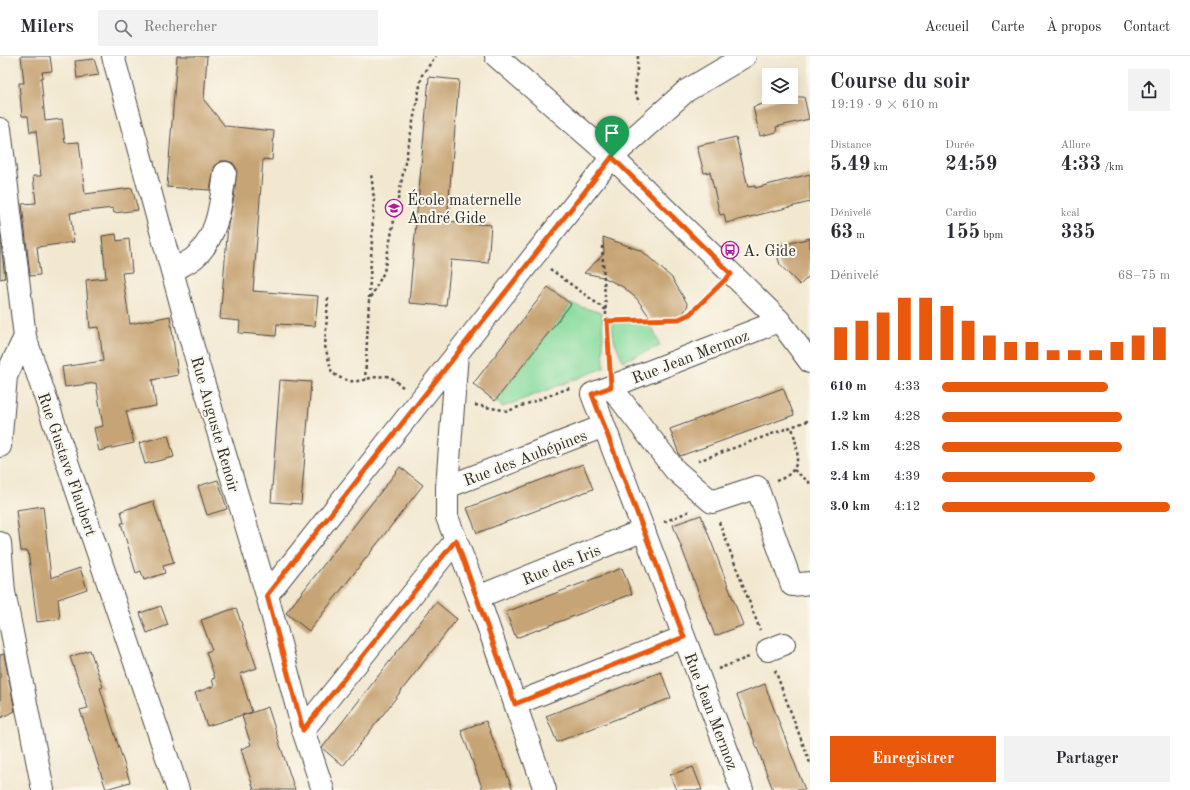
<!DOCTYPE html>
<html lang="fr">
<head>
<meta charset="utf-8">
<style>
  :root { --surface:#fff; --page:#f2f2f3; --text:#2b2b33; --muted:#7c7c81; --line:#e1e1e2; --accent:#ea580c }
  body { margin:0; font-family:"Old Standard TT",serif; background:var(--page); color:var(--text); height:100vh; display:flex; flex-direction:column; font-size:15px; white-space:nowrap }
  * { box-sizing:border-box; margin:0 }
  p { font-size:13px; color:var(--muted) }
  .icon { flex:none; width:22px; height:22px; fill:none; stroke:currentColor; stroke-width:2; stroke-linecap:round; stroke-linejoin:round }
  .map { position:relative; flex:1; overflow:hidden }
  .details { display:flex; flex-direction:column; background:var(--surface); width:380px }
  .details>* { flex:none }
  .controls { position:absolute; left:762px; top:12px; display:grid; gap:8px }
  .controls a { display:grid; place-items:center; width:36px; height:36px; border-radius:0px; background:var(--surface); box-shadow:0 4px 16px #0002; font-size:20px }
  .pin { position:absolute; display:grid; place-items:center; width:34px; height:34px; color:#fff; margin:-41px -17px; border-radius:50% 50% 50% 0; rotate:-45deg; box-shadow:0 0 4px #0007 }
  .pin .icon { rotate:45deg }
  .round { display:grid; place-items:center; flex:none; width:42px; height:42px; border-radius:0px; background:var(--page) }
  .head { display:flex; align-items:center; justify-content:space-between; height:68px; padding:0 20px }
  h1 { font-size:22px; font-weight:700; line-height:30px }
  .figures { display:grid; grid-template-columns:repeat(3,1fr); gap:6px; height:68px; padding:4px 20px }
  .figures div { display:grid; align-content:center }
  .figures b { font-size:20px; font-weight:700 }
  .figures small { font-size:11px; font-weight:400 }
  .figures p { font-size:11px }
  .chart { height:112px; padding:8px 20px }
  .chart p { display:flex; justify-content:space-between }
  .chart svg { width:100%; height:72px; margin-top:4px; stroke:var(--accent); stroke-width:6 }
  .action { display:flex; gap:8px; margin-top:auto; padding:8px 20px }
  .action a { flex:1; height:46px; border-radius:0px; background:var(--accent); color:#fff; font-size:16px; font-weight:700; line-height:46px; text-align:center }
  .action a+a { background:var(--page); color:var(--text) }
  ul { padding:0 20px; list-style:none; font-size:13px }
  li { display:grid; grid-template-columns:64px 48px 1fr; align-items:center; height:30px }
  li i { height:10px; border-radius:5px; background:var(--accent) }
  header { display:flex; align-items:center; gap:24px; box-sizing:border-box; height:56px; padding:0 20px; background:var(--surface); border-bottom:1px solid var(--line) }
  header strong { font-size:19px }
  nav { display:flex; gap:22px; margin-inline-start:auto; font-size:14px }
  .search { width:280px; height:36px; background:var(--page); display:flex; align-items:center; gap:10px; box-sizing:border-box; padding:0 14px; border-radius:0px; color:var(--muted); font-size:15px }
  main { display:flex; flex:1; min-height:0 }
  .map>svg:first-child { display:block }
</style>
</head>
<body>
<header>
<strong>Milers</strong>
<div class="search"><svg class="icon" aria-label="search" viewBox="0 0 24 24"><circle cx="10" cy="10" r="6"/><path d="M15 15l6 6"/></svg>Rechercher</div>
<nav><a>Accueil</a><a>Carte</a><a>À propos</a><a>Contact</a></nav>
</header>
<main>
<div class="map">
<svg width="810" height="734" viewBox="0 0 810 734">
  <rect width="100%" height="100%" fill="#fbf7ec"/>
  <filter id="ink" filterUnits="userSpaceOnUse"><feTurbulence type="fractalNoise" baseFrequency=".025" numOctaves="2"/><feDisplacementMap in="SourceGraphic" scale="8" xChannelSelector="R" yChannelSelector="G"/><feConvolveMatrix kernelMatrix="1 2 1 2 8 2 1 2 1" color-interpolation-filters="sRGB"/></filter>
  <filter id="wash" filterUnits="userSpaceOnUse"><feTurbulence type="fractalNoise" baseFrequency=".012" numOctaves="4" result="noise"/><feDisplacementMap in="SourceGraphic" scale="16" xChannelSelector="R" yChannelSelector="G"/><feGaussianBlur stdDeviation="0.9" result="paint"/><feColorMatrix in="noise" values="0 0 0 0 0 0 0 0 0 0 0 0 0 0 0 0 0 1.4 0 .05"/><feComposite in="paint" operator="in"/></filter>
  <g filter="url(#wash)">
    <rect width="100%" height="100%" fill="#f2e8d0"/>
    <path fill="#88dc9e" stroke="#5a8464" d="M571 248 602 257 604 312 503 351 495 345Z
      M612 266H650L660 290 623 305 614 284Z"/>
    <g id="blocks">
      <path fill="#c7a475" d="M21 0H50L52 15 42 16 43 21 41 22 45 65 62 63 65 87 79 86 85 138 132 132 138 154 114 157 113 152 70 157 74 186 37 191 40 219 30 220 22 148 36 147 33 120H41L36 75 30 76 28 60H22L19 27H24Z
        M177 0H207L204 44 225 70 274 75 272 104 263 103 253 235 318 240 315 270 277 268 276 280 239 277 240 265 220 263 228 169 234 141 237 113 233 107 227 105H221L215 109 210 134 167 131Z
        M94 3 99 19 77 22 75 5Z
        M429 21 459 24 447 165 491 169 488 207 451 204 446 250 409 247Z
        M786 41H804L809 63 776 71 777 76 760 80 753 51Z
        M736 81 748 131 755 130V132L810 118V146L726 167 724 158 720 159 710 116 704 117 697 90Z
        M0 178 5 222 0 223Z
        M116 178 117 185 129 183 132 216 122 217 130 268 170 260 178 319 152 324 156 350 126 355 134 387 99 395 94 372 103 370 96 327 65 331 62 311 103 305 99 271 90 272 86 224 106 222 102 180Z
        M603 181 642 195 672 222 688 249 681 261 651 263 637 243 623 231 603 221 584 217 604 198Z
        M810 182V219L800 229 780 209 775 191Z
        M548 231 571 248 495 345 473 328Z
        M280 324 311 326 301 448 271 446Z
        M783 332 794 359 680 400 679 398 670 373Z
        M168 379 174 401 145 408 139 387Z
        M583 408 593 433 477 477 467 452Z
        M400 411 423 429 309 575 286 557Z
        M218 424 227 453 207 459 198 430Z
        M153 445 174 507 163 510 165 517 144 524 141 515 136 517 121 467H124L121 455Z
        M43 450 51 522 80 512 87 533 58 543 60 563 37 566 28 495H21L16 454Z
        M701 459 743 569 715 580 673 469Z
        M622 512 632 538 516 582 506 556Z
        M436 546 457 563 343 710 322 692Z
        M161 550 168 569 147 577 140 557Z
        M236 552 257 612 240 618 252 656 207 670 195 637 214 630 212 623 215 622 206 596 212 594 201 564Z
        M90 594 103 631 100 632 130 726 106 733 80 654 88 652 70 601Z
        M4 598 15 655 0 662V599Z
        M661 616 671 642 557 686 546 660Z
        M765 628 769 640 805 734H773L748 668 737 639Z
        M268 651 280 689 295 734H254L241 693 251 689 242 660Z
        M486 665 513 734H483L461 674Z
        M693 711 702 734H676L670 719Z"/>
    </g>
  </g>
  <g filter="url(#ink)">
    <use href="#blocks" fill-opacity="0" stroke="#494744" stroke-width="1"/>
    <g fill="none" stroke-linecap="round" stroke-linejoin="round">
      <defs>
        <path id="minor" d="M113 0 194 295 267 539 303 674 323 734
          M496 0 612 101 779 264 810 306
          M0 73 25 281 178 734
          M173 215C179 211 187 207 194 202 218 182 221 146 225 117
          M457 297 447 431V461L478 541 545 734
          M611 331 675 414 712 446 757 431 792 529 810 527
          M0 390 6 320 25 281
          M447 431 604 370
          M0 487 4 536 43 734
          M267 539 612 101 686 35 745 0
          M478 541 644 474
          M768 594 784 588
          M515 648 684 581
          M303 674 456 484
          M742 734 592 338 764 271 779 264"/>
      </defs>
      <use href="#minor" stroke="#494744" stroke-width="24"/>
      <path stroke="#494744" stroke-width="2.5" stroke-dasharray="3 3" stroke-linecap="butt" d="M638 0 635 38 640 47
        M602 190 609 309
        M550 213 606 254
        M328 242 325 290 332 317C358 333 360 321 386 320L391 321 404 332
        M369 242 374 143 371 117
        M607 265 679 263 690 258 717 232
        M365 325 369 245 384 216 422 19 436 0
        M475 349 508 355 572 331
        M698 405 810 364
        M794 414 809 426 810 429
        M776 425C805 415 798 395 792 371
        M664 466 690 455
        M719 466 760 574
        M718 613 749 601
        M775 614 810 707"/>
      <use href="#minor" stroke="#fff" stroke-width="22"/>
    </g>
  </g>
  <g fill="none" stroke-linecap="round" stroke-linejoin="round" filter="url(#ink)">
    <defs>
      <path id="route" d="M612 101 731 218 690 258 679 263 607 265 611 331 592 338 684 581 515 648 456 484 303 674 267 539Z"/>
    </defs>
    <use href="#route" stroke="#fff" stroke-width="8"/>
    <use href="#route" stroke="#ea580c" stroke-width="5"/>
  </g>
  <defs>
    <symbol id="school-ring" viewBox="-11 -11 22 22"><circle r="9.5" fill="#fbf7ec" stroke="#b5179e" stroke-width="1.5"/><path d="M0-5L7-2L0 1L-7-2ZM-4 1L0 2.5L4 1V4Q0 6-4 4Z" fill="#b5179e"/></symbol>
    <symbol id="bus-ring" viewBox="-11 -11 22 22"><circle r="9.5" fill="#fbf7ec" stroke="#b5179e" stroke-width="1.5"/><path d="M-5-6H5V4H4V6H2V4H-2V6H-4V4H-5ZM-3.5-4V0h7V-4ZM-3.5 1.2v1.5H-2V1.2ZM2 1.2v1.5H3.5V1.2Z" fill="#b5179e"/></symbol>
  </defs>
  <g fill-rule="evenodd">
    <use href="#school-ring" x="384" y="142" width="20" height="20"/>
    <use href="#bus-ring" x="720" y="184" width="20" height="20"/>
  </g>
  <g text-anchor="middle" stroke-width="4" stroke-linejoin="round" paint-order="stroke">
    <g font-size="16" fill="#2b2b2b" stroke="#fbf7ec" text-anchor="start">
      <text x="407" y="149">École maternelle<tspan x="407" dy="18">André Gide</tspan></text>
      <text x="743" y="200">A. Gide</text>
    </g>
    <g font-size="16" fill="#2b2b2b" stroke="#fbf7ec">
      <text transform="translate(690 300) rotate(-21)" y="6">Rue Jean Mermoz</text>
      <text transform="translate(216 368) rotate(74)" y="6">Rue Auguste Renoir</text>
      <text transform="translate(525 401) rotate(-21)" y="6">Rue des Aubépines</text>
      <text transform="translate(68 408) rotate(71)" y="6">Rue Gustave Flaubert</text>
      <text transform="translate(561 508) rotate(-22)" y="6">Rue des Iris</text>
      <text transform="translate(712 655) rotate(69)" y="6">Rue Jean Mermoz</text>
    </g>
  </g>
</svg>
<div class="controls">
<a><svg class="icon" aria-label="layers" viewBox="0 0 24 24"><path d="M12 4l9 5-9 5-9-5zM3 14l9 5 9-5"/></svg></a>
</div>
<div class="pin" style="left:612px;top:101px;background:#1e9e55"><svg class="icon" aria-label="arrive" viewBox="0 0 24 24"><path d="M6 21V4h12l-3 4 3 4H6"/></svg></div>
</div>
<section class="details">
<div class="head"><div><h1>Course du soir</h1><p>19:19 · 9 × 610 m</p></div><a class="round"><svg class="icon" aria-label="share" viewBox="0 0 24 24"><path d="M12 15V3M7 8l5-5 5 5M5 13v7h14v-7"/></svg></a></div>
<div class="figures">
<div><p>Distance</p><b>5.49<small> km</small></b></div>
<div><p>Durée</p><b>24:59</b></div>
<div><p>Allure</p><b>4:33<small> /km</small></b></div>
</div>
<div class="figures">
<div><p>Dénivelé</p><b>63<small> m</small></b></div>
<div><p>Cardio</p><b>155<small> bpm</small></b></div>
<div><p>kcal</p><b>335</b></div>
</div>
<div class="chart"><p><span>Dénivelé</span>68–75 m</p>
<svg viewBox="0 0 160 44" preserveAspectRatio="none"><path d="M5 44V24M15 44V20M25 44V15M35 44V6M45 44V6M55 44V11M65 44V20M75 44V29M85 44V33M95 44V33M105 44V38M115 44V38M125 44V38M135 44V33M145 44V29M155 44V24"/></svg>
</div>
<ul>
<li><b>610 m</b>4:33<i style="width:73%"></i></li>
<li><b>1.2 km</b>4:28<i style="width:79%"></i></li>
<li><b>1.8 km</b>4:28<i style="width:79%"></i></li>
<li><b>2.4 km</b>4:39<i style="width:67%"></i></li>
<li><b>3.0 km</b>4:12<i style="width:100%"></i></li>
</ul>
<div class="action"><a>Enregistrer</a><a>Partager</a></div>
</section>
</main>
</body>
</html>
